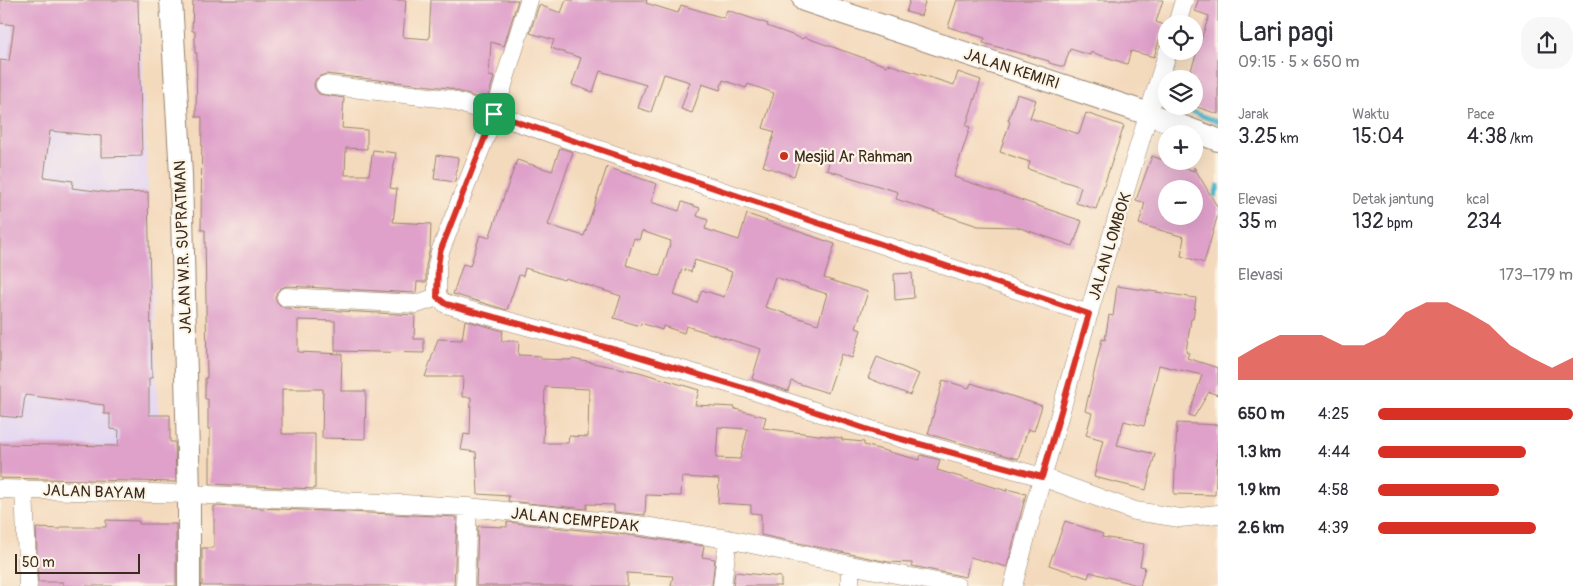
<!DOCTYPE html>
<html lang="id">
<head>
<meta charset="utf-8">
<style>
  :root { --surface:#fff; --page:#f7f7f7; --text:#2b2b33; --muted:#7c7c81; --accent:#d93025 }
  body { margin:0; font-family:Pangolin,sans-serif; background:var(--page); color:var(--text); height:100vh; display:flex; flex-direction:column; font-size:19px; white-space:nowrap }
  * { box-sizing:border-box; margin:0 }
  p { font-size:16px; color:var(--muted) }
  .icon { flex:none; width:28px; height:28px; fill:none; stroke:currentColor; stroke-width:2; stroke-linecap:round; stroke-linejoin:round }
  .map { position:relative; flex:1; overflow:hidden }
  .drawer { display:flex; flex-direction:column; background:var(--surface); width:375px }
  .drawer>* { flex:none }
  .fabs { position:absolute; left:1158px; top:15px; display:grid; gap:10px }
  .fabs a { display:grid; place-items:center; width:45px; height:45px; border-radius:50%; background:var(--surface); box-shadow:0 5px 20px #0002; font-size:25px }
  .scale { position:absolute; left:15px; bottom:12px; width:125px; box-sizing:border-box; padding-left:5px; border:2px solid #3b2a1e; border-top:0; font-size:14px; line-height:18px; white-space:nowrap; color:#3b2a1e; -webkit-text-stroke:4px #fcf5e5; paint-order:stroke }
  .pin { position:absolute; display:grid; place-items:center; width:42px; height:42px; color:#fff; margin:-21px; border-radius:10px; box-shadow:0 2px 8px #0006 }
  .round { display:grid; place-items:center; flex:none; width:52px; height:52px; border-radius:20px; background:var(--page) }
  .summary { display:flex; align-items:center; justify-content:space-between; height:85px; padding:0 20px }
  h1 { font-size:28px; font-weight:600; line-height:38px }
  .stats { display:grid; grid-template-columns:repeat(3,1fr); gap:8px; height:85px; padding:5px 20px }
  .stats div { display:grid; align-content:center }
  .stats b { font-size:21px; font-weight:600 }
  .stats small { font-size:14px; font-weight:400 }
  .stats p { font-size:14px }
  .chart { height:140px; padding:10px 20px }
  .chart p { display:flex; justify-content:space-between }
  .chart svg { width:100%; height:90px; margin-top:5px; fill:var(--accent); opacity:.7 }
  ul { padding:0 20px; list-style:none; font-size:16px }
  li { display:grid; grid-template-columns:80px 60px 1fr; align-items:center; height:38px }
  li i { height:12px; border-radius:6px; background:var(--accent) }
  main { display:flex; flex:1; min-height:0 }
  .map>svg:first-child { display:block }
</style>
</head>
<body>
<main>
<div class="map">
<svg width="1218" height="586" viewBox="0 0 1218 586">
  <rect width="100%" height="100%" fill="#fcf5e5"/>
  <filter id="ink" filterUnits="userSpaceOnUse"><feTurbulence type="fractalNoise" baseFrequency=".02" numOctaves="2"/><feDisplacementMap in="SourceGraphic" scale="10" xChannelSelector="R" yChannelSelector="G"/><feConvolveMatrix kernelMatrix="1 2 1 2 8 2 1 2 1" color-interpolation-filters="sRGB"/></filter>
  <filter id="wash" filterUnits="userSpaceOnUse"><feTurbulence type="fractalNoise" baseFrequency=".0096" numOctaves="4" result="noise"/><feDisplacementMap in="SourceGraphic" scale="20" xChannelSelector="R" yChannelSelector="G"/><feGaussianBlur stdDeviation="1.12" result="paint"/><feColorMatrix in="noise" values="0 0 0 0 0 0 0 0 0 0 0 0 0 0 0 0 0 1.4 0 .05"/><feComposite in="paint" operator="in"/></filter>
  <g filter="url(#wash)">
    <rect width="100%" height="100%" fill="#f4dabd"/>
    <path fill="#e2d4f3" d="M0 0H139L160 445 0 464Z"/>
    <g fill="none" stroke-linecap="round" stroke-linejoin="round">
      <path stroke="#4cb4ca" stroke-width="5" d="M1169 79 1177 51
        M1166 88 1162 101 1166 102
        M1177 106 1218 122
        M1215 195 1218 186"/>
    </g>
    <g id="blocks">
      <path fill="#dfa1ca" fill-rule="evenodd" d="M0 0H138L142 156 101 157V136L50 131 44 177 73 181 72 188 112 193 148 192 152 378H149V415H170V442H175L176 482 0 478V444L118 446 119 430 110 429V414H104V405L25 395 22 418 0 416V60L9 61 14 25 0 23Z
        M193 0H406L403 37 429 39 431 0H518L504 46 491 42 489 76 494 77 487 101 449 88 326 74 320 76 316 79 314 84 315 89 319 94 344 98 342 128 367 130V149L346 148 345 175H369L373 150 396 153 390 188 397 189 393 222 431 224 430 248 426 266V282H417L416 293 287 286 281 288 277 292 275 297 277 302 281 306 285 308 415 315 414 339H424V353L335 351V321L298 320V352L342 354 341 391H366L365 439 322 438 323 389H282V434H315V489L210 484V429H208V399H205V378H207L205 230H201L202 117H196L197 53H195V31H192Z
        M566 0H647L646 3 678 13 681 5 724 18 727 10 768 24 767 26 803 39 804 37 887 66 888 64 954 85 958 72 981 80 966 126 970 127 954 177 1082 221 1073 246 1017 227 978 226 896 199 898 192 827 170 830 159 803 151 794 176 763 166 775 132 763 128 774 93 748 84 746 88 723 80 720 90 702 84 692 113 681 109 690 82 664 74 651 112 638 108 646 85 600 71 593 92 572 85 581 58 551 48 554 40 530 33 539 5 561 13Z
        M910 0H918L925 2 921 16 906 12Z
        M957 0H1163L1156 22 1164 25 1154 57 1131 51 1127 64 1091 52 1090 55 1070 49 1064 67 1049 63V61L983 43 985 38 948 27Z
        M1198 0H1218V114L1194 106V79H1188L1209 16 1195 11Z
        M1017 94 1036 100 1030 118 1079 134 1086 113 1124 126 1096 209 1076 203 1081 187 1028 169 1030 162 1000 152 1010 122 1008 121Z
        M560 148 573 152 548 225 584 236 607 167 657 184 651 202 679 211 682 202 700 208 697 216 708 220 705 229 739 240 747 214 835 244 824 278 868 292 856 328 861 330 852 358 841 354 828 393 791 381 788 391 752 379 761 349 686 326 684 333 663 326 662 330 641 323 640 326 614 318 621 296 565 278 564 280 525 268 523 276 519 275 507 310 453 294 463 264 470 266 480 235 489 238 517 160 552 171ZM642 231 671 241 660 276 626 265 634 238 639 240ZM695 260 732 272 724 297 702 290 697 303 674 295 682 269 691 272ZM775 277 827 294 818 324 765 307Z
        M437 155 458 158 455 182 434 179Z
        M1152 156 1194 171V167L1218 208V214L1204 263 1181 256 1184 237 1139 224 1145 203 1136 200ZM1166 189H1194V216H1166Z
        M912 273 914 298 895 300 894 274Z
        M1117 286 1196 298 1193 319H1191L1186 352 1189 353 1187 358 1218 368V395L1209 392 1194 417 1189 415 1202 375 1159 365 1144 426 1124 421 1117 445 1155 454 1146 490 1094 477 1103 440 1086 435 1092 413 1085 411 1102 339 1105 340 1109 315 1113 316Z
        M465 320 503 331 501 341H519L518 355 541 356V359L571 360 572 359 639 372 699 390 695 405 735 407V409L766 417 763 428 842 438V440L864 442V445L919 460 921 455 940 460 937 470 1007 491V489L1026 494 1007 567 970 557 966 577 912 566V563L888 562 761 535V514L751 513V505L718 503 719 479 682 477 681 496 646 495 645 515 614 512V505L587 504V509L508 501 509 496 478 494 476 452 461 450 464 434 470 435 471 397H462L463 377H425L438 339 462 340ZM545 387 589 389 588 437 569 436 568 443H543ZM718 427 748 429 740 459 716 458Z
        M877 357 919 374 910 395 868 378Z
        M943 380 969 388 971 383 1042 406 1034 431 1028 429 1018 459 928 434Z
        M1177 423 1218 425V459H1217L1215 495 1174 494Z
        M214 506 457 517 454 586H202V548H214Z
        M106 520 139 521V524H176V586H63V582H38L36 528 61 529V527H106Z
        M1065 521 1103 534 1102 537 1144 544 1140 566 1145 567 1140 586 1090 572 1088 578 1049 565Z
        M507 522 636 536 704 546 702 557 715 559 712 586H671L673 576 627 573V586H476L478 526 507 527Z
        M735 572 781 577V586H733Z"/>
    </g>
  </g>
  <g filter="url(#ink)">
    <use href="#blocks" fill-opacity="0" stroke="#98826e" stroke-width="1"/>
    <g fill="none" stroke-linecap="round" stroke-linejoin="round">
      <defs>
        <path id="minor" d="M529 0 494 115 440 252 437 266V297L446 304 460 308 623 352 757 392 875 431 1042 477 1135 511 1180 518 1218 514
          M1177 24 1184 0
          M325 85 448 99 1089 314
          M286 297 417 304 437 297
          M0 489 189 494 468 507 637 525 728 539 850 565 957 586
          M24 489 28 586
          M850 565V586
          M465 586 468 507
          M722 586 728 539
          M1013 586C1060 407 1113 228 1168 51"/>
        <path id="tertiary" d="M171 0 181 175 189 494V586
          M804 0 1149 114 1218 140"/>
      </defs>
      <use href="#minor" stroke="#98826e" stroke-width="19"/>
      <use href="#tertiary" stroke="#98826e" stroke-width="24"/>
      <use href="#minor" stroke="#fff" stroke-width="18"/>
      <use href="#tertiary" stroke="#fff" stroke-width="22"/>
    </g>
  </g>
  <g fill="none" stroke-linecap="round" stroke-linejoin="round" filter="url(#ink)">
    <defs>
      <path id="route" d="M494 114 1089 314 1042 477 875 432 757 392 623 352 446 304 437 297 438 266 440 252Z"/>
    </defs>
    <use href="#route" stroke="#fff" stroke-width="10"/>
    <use href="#route" stroke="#d93025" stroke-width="6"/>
  </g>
  <circle fill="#c8321e" stroke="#fcf5e5" stroke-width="2" cx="784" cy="156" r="5"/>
  <g text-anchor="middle" stroke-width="4.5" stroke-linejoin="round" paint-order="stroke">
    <g font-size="16" fill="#3b2a1e" stroke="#fcf5e5">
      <text transform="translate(1012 68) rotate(18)" y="6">JALAN KEMIRI</text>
      <text transform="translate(1109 246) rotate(-73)" y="6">JALAN LOMBOK</text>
      <text transform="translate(182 247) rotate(-92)" y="6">JALAN W.R. SUPRATMAN</text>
      <text transform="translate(94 491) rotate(2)" y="6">JALAN BAYAM</text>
      <text transform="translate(575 519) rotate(6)" y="6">JALAN CEMPEDAK</text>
    </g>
    <g font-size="16" fill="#3b2a1e" stroke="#fcf5e5" text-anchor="start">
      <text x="794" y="162">Mesjid Ar Rahman</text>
    </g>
  </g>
</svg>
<div class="fabs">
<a><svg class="icon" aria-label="locate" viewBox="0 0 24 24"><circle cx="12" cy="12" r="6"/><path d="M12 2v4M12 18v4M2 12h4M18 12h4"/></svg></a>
<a><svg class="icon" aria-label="layers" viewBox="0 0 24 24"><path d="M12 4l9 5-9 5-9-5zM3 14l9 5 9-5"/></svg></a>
<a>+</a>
<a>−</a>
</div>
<div class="scale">50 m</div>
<div class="pin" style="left:494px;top:114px;background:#1e9e55"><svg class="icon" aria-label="arrive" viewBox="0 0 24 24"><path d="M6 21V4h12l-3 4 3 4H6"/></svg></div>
</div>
<section class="drawer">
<div class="summary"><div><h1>Lari pagi</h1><p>09:15 · 5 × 650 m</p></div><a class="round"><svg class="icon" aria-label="share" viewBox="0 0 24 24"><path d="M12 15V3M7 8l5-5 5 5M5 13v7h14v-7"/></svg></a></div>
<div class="stats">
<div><p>Jarak</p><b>3.25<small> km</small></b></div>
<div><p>Waktu</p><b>15:04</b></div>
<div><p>Pace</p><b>4:38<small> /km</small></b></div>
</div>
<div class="stats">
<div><p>Elevasi</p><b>35<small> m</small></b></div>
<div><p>Detak jantung</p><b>132<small> bpm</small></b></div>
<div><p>kcal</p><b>234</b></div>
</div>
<div class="chart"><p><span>Elevasi</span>173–179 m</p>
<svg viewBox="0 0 160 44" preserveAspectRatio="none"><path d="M0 44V33L10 27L20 22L30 22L40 22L50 27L60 27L70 22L80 11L90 6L100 6L110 11L120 17L130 27L140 33L150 38L160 33V44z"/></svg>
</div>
<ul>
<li><b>650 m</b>4:25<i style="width:100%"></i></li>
<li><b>1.3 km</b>4:44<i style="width:76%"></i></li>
<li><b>1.9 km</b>4:58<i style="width:62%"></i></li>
<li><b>2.6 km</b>4:39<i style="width:81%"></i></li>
</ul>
</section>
</main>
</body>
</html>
